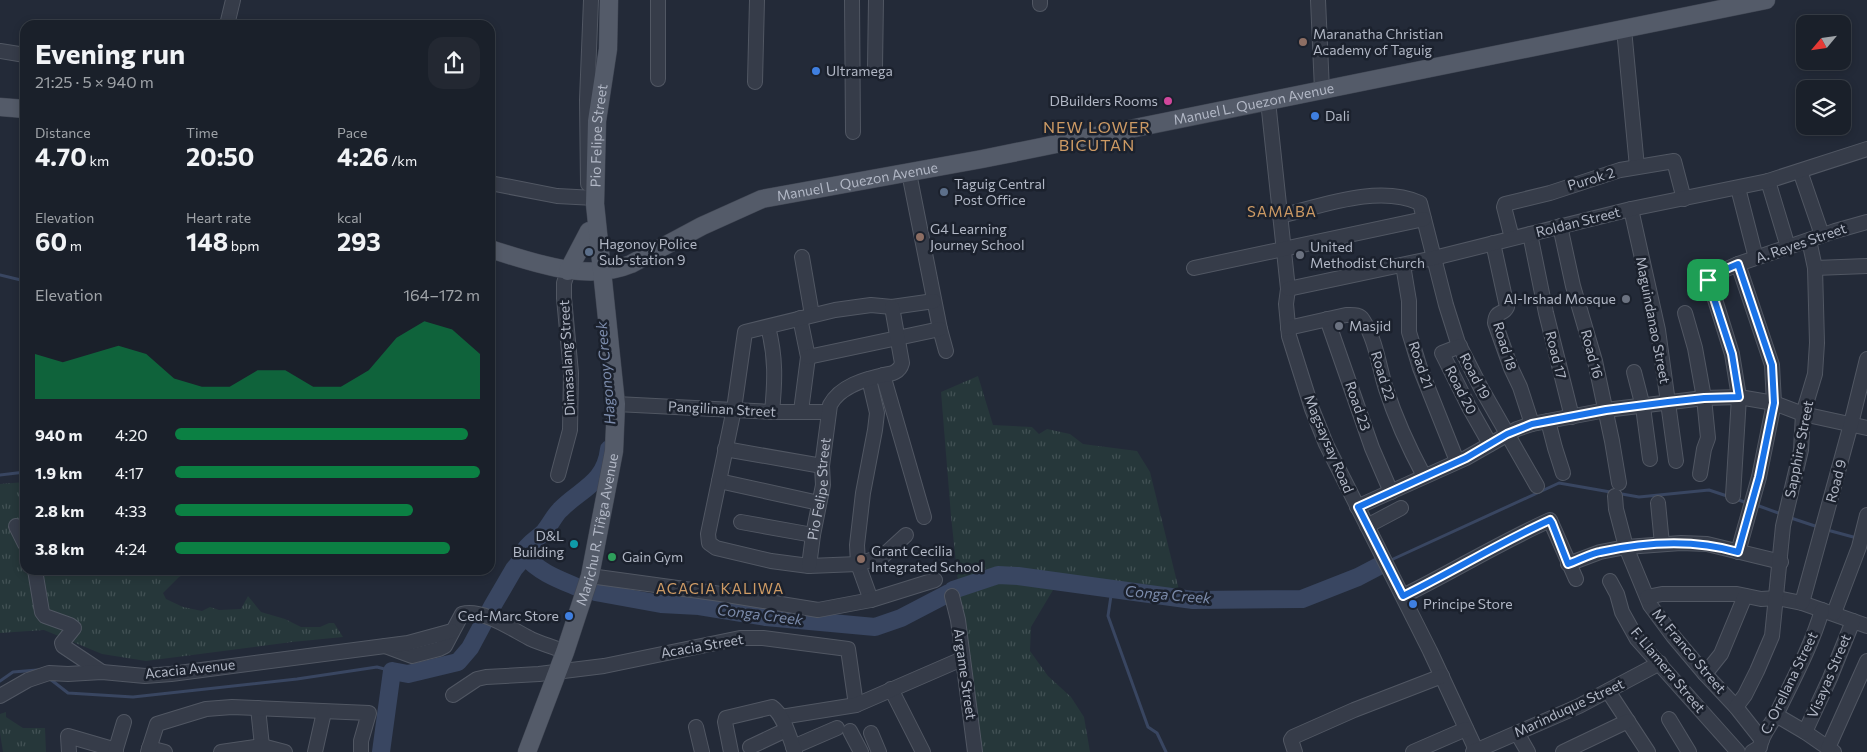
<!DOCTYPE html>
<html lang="en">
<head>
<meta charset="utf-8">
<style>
  :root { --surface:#1a202a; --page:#232832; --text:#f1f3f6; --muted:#9fa3a8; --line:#383e47; --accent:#0b8043 }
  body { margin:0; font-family:Commissioner,sans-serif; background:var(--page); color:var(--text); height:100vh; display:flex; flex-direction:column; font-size:19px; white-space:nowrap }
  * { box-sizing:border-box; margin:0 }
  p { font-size:16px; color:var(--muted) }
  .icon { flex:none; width:28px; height:28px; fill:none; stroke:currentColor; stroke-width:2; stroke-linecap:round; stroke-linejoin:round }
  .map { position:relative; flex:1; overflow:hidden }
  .side { position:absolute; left:20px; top:20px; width:475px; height:555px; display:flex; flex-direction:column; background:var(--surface); border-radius:15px; box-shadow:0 2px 8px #0003,0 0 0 1px var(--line) }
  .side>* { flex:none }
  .needle { width:32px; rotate:241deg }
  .fabs { position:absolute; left:1796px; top:15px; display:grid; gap:10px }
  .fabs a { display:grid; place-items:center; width:55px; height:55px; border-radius:10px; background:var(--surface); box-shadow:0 2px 8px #0003,0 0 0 1px var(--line); font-size:25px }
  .pin { position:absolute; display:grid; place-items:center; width:42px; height:42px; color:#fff; margin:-21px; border-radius:10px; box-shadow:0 2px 8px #0006 }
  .round { display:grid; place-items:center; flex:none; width:52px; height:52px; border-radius:15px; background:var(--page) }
  .head { display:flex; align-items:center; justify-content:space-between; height:85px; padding:0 15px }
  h1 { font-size:28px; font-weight:700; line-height:38px }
  .figures { display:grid; grid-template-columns:repeat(3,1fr); gap:8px; height:85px; padding:5px 15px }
  .figures div { display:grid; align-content:center }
  .figures b { font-size:25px; font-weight:700 }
  .figures small { font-size:14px; font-weight:400 }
  .figures p { font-size:14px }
  .chart { height:140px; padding:10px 15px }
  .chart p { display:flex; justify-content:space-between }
  .chart svg { width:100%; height:90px; margin-top:5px; fill:var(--accent); opacity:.7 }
  ul { padding:0 15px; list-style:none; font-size:16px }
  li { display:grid; grid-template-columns:80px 60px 1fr; align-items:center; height:38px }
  li i { height:12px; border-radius:6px; background:var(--accent) }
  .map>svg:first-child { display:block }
</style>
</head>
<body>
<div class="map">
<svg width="1867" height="752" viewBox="0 0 1867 752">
  <defs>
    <pattern id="grass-tufts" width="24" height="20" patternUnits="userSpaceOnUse" patternTransform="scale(1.25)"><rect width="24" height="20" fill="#26373a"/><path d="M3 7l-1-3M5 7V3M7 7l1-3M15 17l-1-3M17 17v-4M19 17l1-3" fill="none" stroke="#435255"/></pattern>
  </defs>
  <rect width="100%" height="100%" fill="#232a38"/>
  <path fill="url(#grass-tufts)" d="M978 376 993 425 1032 427 1039 434 1047 429 1070 434 1083 444 1137 451 1150 472 1180 594 1000 569 981 571 958 582 951 516 941 392Z
    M25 482V570H192L179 577 163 593 166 599 183 607 202 611 210 607 219 610 241 609 248 596 261 612 285 619 301 627H320L329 623H334L343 637 292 642 146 661 102 654 44 630 0 633V484Z
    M998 577 1056 585 1031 627 1030 651 1048 676 1071 697 1084 717 1090 752H981L956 593Z
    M6 712V717L23 728H45L46 752H3L0 733V714Z"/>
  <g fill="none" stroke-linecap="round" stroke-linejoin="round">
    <path stroke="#394661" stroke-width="3" d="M0 275 25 281
      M0 475 25 472
      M1736 499 1747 503
      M1759 506 1781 514
      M1791 518 1818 527
      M1831 531 1857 538
      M1391 560 1559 483 1639 497 1709 490 1730 497
      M1112 589 1108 616 1148 727 1157 733 1166 752
      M50 679 68 693 133 697 297 679 377 667 392 671
      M0 681 13 672 37 670"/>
    <path stroke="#394661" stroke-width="18" d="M525 556 523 553C528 543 536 540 544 532 550 525 554 516 560 510 580 489 605 484 609 449
      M525 556C539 572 558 579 577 587
      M953 590 998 575 1018 576 1193 600 1302 599 1358 577 1379 566
      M595 592 661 604 699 606 766 617 875 627 901 618 949 593
      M381 752 392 671 408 674 458 662 470 648 493 605 514 569 525 556"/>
    <defs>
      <g id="minor">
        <path d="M658 0V79"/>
        <path d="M852 0 853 132"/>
        <path d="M1040 0V4"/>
        <path d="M1318 0 1322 90"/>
        <path d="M227 25 233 0"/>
        <path d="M1624 29 1637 167"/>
        <path d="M0 51 25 55"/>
        <path d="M875 67 876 0"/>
        <path d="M755 82 757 0"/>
        <path d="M1268 101 1288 289 1286 304 1289 336 1312 409 1326 444 1430 651 1477 752"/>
        <path d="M1800 171 1822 235"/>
        <path d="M909 173 940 329 946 351"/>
        <path d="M1768 181 1788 247"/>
        <path d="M490 183 557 196 595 198"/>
        <path d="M588 184 587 100 591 0"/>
        <path d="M1738 188 1756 258"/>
        <path d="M1631 209 1658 330 1676 461"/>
        <path d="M1280 216C1322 206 1378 184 1420 203L1446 305 1458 343 1481 388 1537 486"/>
        <path d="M1560 226 1573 286 1595 361 1612 441 1619 483"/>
        <path d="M1530 234 1546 313 1572 417"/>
        <path d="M1512 238 1504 207 1505 204 1550 193 1620 170 1674 161 1684 199"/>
        <path d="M1493 243 1507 307C1503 316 1496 309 1495 323L1511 368 1520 387 1532 424"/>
        <path d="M802 257 812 315"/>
        <path d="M1738 264 1772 365 1774 403 1759 477 1738 552"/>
        <path d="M1403 265 1409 301V332L1420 368 1457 461"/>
        <path d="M1194 268 1424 219"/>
        <path d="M1815 268 1867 266"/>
        <path d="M1288 289 1434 258 1631 209 1768 181 1867 149"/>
        <path d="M1685 313 1695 348 1704 398 1708 438 1704 449 1700 474"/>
        <path d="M800 318 808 357 801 411"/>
        <path d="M1327 319 1372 448 1391 492"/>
        <path d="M768 327C776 357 775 381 772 412"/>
        <path d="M1288 328 1346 315C1353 315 1360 314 1363 320 1376 340 1379 367 1386 389 1396 420 1409 448 1424 476"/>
        <path d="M1460 346 1442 353 1469 407 1490 444"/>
        <path d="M808 357 940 329"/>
        <path d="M1634 372 1643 407 1650 459"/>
        <path d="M883 375 924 517"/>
        <path d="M869 379 877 413 875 430 863 493 857 545 858 564 871 600"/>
        <path d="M616 404 772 412H828"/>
        <path d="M1548 421 1555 448 1563 473"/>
        <path d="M725 449 822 466"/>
        <path d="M558 475 570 430 571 373 564 298V283L568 271"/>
        <path d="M719 481 819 503"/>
        <path d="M1615 496 1616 509 1626 547 1650 605 1673 636 1705 674 1736 707 1762 740"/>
        <path d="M1733 496 1739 397 1732 354 1708 277 1738 264 1835 231 1867 222"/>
        <path d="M1658 503 1662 544"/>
        <path d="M1357 507 1466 458 1517 429 1532 424 1606 410 1704 398 1739 397 1774 403 1803 414 1867 428"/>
        <path d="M741 522 813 535"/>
        <path d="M16 526 25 544"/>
        <path d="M1367 526 1401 508"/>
        <path d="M906 535 883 556 858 564 809 566 771 561 716 548 709 543 708 534 734 409 745 332 835 310 871 305 892 307 934 301"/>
        <path d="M1568 564 1600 552 1626 547 1681 543 1707 544 1781 562"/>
        <path id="s1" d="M809 566 813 535 823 485 822 466 830 405C840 386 865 379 884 375 888 374 892 374 895 372 899 370 901 367 902 363L892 307"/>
        <path d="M35 570 42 612 45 616 70 625 74 628 62 643 63 646 102 672"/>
        <path d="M590 576 721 594 818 610 871 600 935 580"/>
        <path d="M1610 581 1617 594 1622 612 1637 639 1738 752"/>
        <path d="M952 596 958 620 975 752"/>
        <path d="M1403 596C1452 572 1499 543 1550 520L1576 579"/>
        <path d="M1647 597 1662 594H1737L1761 599 1777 598 1802 603 1867 626"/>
        <path d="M1802 603 1851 424 1867 359"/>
        <path d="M1834 613 1859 547 1867 515"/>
        <path d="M385 646 412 656 439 649 445 646 462 614C482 608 513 630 531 639 542 644 554 647 565 652"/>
        <path d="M1705 674 1721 654 1745 596"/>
        <path d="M891 689 923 752"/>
        <path d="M1608 691 1648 752"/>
        <path d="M453 695 477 679 486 677 539 674 604 666 740 638H763L848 649 856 705"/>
        <path d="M0 696 28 680 49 673 68 674 102 672 145 676 171 674 408 643 452 631"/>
        <path d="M1736 707 1745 695 1757 671 1772 636 1783 526 1801 450 1803 414 1815 374 1817 343 1815 268 1809 240"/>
        <path d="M258 708 262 746"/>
        <path d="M1776 715 1805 732 1834 752"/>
        <path d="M781 717 856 705 962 659"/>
        <path d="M1669 719 1689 752"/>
        <path d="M696 727 702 752"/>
        <path d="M850 731 861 752"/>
        <path d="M1805 732 1830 678 1853 621"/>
        <path d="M871 733 879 752"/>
        <path d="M1517 733 1528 752"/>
        <path d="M750 747 786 730"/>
        <path d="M793 747 837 728"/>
        <path d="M149 748 165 752"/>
        <path d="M1828 748 1867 661"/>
        <path d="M69 752 68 736 116 750"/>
        <path d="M115 752 124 722"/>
        <path d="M148 752 157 724 206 709 232 707 369 713 361 741V752"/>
        <path d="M221 752 262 746 285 752"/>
        <path d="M315 752 324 712"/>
        <path d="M731 752 725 722 726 718 772 707C784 715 790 739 795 752"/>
        <path d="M1295 752 1291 740 1293 737 1354 710 1442 676"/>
        <path d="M1413 752 1466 729"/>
        <path d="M1473 752 1579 706 1660 663"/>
        <path d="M1563 752 1628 721"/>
        <path d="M1752 752 1760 747C1761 735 1772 724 1777 713 1793 680 1812 645 1822 610"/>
      </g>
      <g id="major">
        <path d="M0 107 25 109"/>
        <path id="s2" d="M490 249C533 262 586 283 631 264L702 226 762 199 982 159 1766 0"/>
        <path d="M568 271 589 231"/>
        <path id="s3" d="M527 752 565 652 590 576 614 451 616 404 595 204 597 121 608 49 609 0"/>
      </g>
    </defs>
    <use href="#minor" stroke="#515763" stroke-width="16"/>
    <use href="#major" stroke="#3f4552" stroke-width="19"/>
    <use href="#minor" stroke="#363c49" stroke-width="14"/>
    <use href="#major" stroke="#545b69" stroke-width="18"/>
  </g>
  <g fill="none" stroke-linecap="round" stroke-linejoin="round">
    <defs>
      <path id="route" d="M1738 264 1772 365 1774 403 1759 477 1738 552C1694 539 1645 542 1600 552 1592 553 1577 561 1568 564L1552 523 1550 520C1499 543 1452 572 1403 596L1358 507 1466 458 1507 434 1532 424 1606 410 1668 402 1704 398 1739 397 1732 354 1708 280 1710 276Z"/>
    </defs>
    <use href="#route" stroke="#fff" stroke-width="10"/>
    <use href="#route" stroke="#1a73e8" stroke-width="6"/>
  </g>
  <g fill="#8d6e63" stroke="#1b212d" stroke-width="2">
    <circle cx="1303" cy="42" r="5"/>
    <circle cx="920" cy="237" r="5"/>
    <circle cx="861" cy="559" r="5"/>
  </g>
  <g fill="#3f7fe0" stroke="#1b212d" stroke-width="2">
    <circle cx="816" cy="71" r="5"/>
    <circle cx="1315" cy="116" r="5"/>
    <circle cx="1413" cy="604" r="5"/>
    <circle cx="569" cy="616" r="5"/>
  </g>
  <circle fill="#d1479c" stroke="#1b212d" stroke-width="2" cx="1168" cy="101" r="5"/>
  <g fill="#5c6f8a" stroke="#1b212d" stroke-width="2">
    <circle cx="944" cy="192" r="5"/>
    <circle cx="589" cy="252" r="5"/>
  </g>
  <g fill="#6b7280" stroke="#1b212d" stroke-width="2">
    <circle cx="1300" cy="255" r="5"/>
    <circle cx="1626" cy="299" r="5"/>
    <circle cx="1339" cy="326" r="5"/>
  </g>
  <circle fill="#0f9aa8" stroke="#1b212d" stroke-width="2" cx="574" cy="544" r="5"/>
  <circle fill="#2e9e5b" stroke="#1b212d" stroke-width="2" cx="612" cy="557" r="5"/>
  <g text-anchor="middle" stroke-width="5" stroke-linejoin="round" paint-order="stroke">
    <g font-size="14" fill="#b1b7c5" stroke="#1b212d" text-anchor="start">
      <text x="1313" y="39">Maranatha Christian<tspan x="1313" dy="16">Academy of Taguig</tspan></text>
      <text x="826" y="76">Ultramega</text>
      <text x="1158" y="106" text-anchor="end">DBuilders Rooms</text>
      <text x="1325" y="121">Dali</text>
      <text x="954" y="189">Taguig Central<tspan x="954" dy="16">Post Office</tspan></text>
      <text x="930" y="234">G4 Learning<tspan x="930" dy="16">Journey School</tspan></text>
      <text x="599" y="249">Hagonoy Police<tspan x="599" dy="16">Sub-station 9</tspan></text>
      <text x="1310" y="252">United<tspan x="1310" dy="16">Methodist Church</tspan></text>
      <text x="1616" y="304" text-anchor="end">Al-Irshad Mosque</text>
      <text x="1349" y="331">Masjid</text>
      <text x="564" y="541" text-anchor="end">D&amp;L<tspan x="564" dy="16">Building</tspan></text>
      <text x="871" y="556">Grant Cecilia<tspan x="871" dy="16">Integrated School</tspan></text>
      <text x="622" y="562">Gain Gym</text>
      <text x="1423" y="609">Principe Store</text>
      <text x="559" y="621" text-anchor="end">Ced-Marc Store</text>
    </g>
    <g font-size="14" fill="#b1b7c5" stroke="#1b212d">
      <text dy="5" stroke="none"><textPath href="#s2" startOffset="792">Manuel L. Quezon Avenue</textPath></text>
      <text dy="5" stroke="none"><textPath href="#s3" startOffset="631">Pio Felipe Street</textPath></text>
      <text transform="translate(1591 179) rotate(-17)" y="5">Purok 2</text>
      <text dy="5" stroke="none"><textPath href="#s2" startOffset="388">Manuel L. Quezon Avenue</textPath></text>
      <text transform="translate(1578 222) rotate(-14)" y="5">Roldan Street</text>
      <text transform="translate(1801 243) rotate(-19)" y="5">A. Reyes Street</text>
      <text transform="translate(1653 320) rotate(79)" y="5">Maguindanao Street</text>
      <text transform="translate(1505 346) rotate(73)" y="5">Road 18</text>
      <text transform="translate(1592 354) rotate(75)" y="5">Road 16</text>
      <text transform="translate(1556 355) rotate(76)" y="5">Road 17</text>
      <text transform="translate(567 358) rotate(-93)" y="5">Dimasalang Street</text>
      <text transform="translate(1421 365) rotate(71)" y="5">Road 21</text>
      <text transform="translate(1383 376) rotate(73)" y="5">Road 22</text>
      <text transform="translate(1475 376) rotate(62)" y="5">Road 19</text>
      <text transform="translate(1461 390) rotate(63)" y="5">Road 20</text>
      <text transform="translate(1358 406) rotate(71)" y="5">Road 23</text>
      <text transform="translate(722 409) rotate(3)" y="5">Pangilinan Street</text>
      <text transform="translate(1329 444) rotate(67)" y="5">Magsaysay Road</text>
      <text transform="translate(1799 449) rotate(-79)" y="5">Sapphire Street</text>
      <text transform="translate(1836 481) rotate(-75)" y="5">Road 9</text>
      <text dy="5" stroke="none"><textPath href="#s1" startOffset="78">Pio Felipe Street</textPath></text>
      <text dy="5" stroke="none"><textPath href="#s3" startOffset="234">Marichu R. Tiñga Avenue</textPath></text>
      <text transform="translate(702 646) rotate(-10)" y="5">Acacia Street</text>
      <text transform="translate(1689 651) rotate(50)" y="5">M. Franco Street</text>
      <text transform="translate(190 669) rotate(-6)" y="5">Acacia Avenue</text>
      <text transform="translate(1668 670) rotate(50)" y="5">F. Llamera Street</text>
      <text transform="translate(965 674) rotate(82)" y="5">Argame Street</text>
      <text transform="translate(1829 676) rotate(-67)" y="5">Visayas Street</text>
      <text transform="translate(1789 683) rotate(-64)" y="5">C. Orellana Street</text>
      <text transform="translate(1569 708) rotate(-25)" y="5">Marinduque Street</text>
    </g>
    <g font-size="15" letter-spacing="1" fill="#cd9a64" stroke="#1b212d">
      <text x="1282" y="217">SAMABA</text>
      <text x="720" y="594">ACACIA KALIWA</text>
    </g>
    <g font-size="15" font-style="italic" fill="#7b8bab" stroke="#1b212d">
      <text transform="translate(606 373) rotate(-95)" y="5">Hagonoy Creek</text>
      <text transform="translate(1168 595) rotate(5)" y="5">Conga Creek</text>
      <text transform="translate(760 615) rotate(7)" y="5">Conga Creek</text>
    </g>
    <g font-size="16" letter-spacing="1" fill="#cd9a64" stroke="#1b212d">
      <text x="1097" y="133">NEW LOWER<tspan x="1097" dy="18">BICUTAN</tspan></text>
    </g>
  </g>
</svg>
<div class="fabs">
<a><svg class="needle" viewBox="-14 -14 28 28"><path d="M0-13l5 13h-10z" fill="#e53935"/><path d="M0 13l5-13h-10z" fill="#9fa3a8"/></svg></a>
<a><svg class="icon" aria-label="layers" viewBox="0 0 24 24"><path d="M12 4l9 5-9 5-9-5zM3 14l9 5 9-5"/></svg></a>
</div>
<div class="pin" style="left:1708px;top:280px;background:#1e9e55"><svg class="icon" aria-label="arrive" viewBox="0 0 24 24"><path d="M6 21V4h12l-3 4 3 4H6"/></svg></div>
<section class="side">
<div class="head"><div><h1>Evening run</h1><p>21:25 · 5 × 940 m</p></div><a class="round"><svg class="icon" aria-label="share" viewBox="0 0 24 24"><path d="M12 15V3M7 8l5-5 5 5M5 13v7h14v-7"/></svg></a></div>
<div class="figures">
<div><p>Distance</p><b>4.70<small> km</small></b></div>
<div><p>Time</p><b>20:50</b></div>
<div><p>Pace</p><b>4:26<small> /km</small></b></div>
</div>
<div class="figures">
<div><p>Elevation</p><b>60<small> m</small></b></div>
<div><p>Heart rate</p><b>148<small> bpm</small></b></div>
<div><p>kcal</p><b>293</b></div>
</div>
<div class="chart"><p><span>Elevation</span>164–172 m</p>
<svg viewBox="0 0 160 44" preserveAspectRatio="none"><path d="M0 44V22L10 26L20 22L30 18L40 22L50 34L60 38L70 38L80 30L90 30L100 38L110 38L120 30L130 14L140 6L150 10L160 22V44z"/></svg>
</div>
<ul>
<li><b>940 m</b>4:20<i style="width:96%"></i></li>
<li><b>1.9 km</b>4:17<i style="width:100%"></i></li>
<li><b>2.8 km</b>4:33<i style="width:78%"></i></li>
<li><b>3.8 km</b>4:24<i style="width:90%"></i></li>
</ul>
</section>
</div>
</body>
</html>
